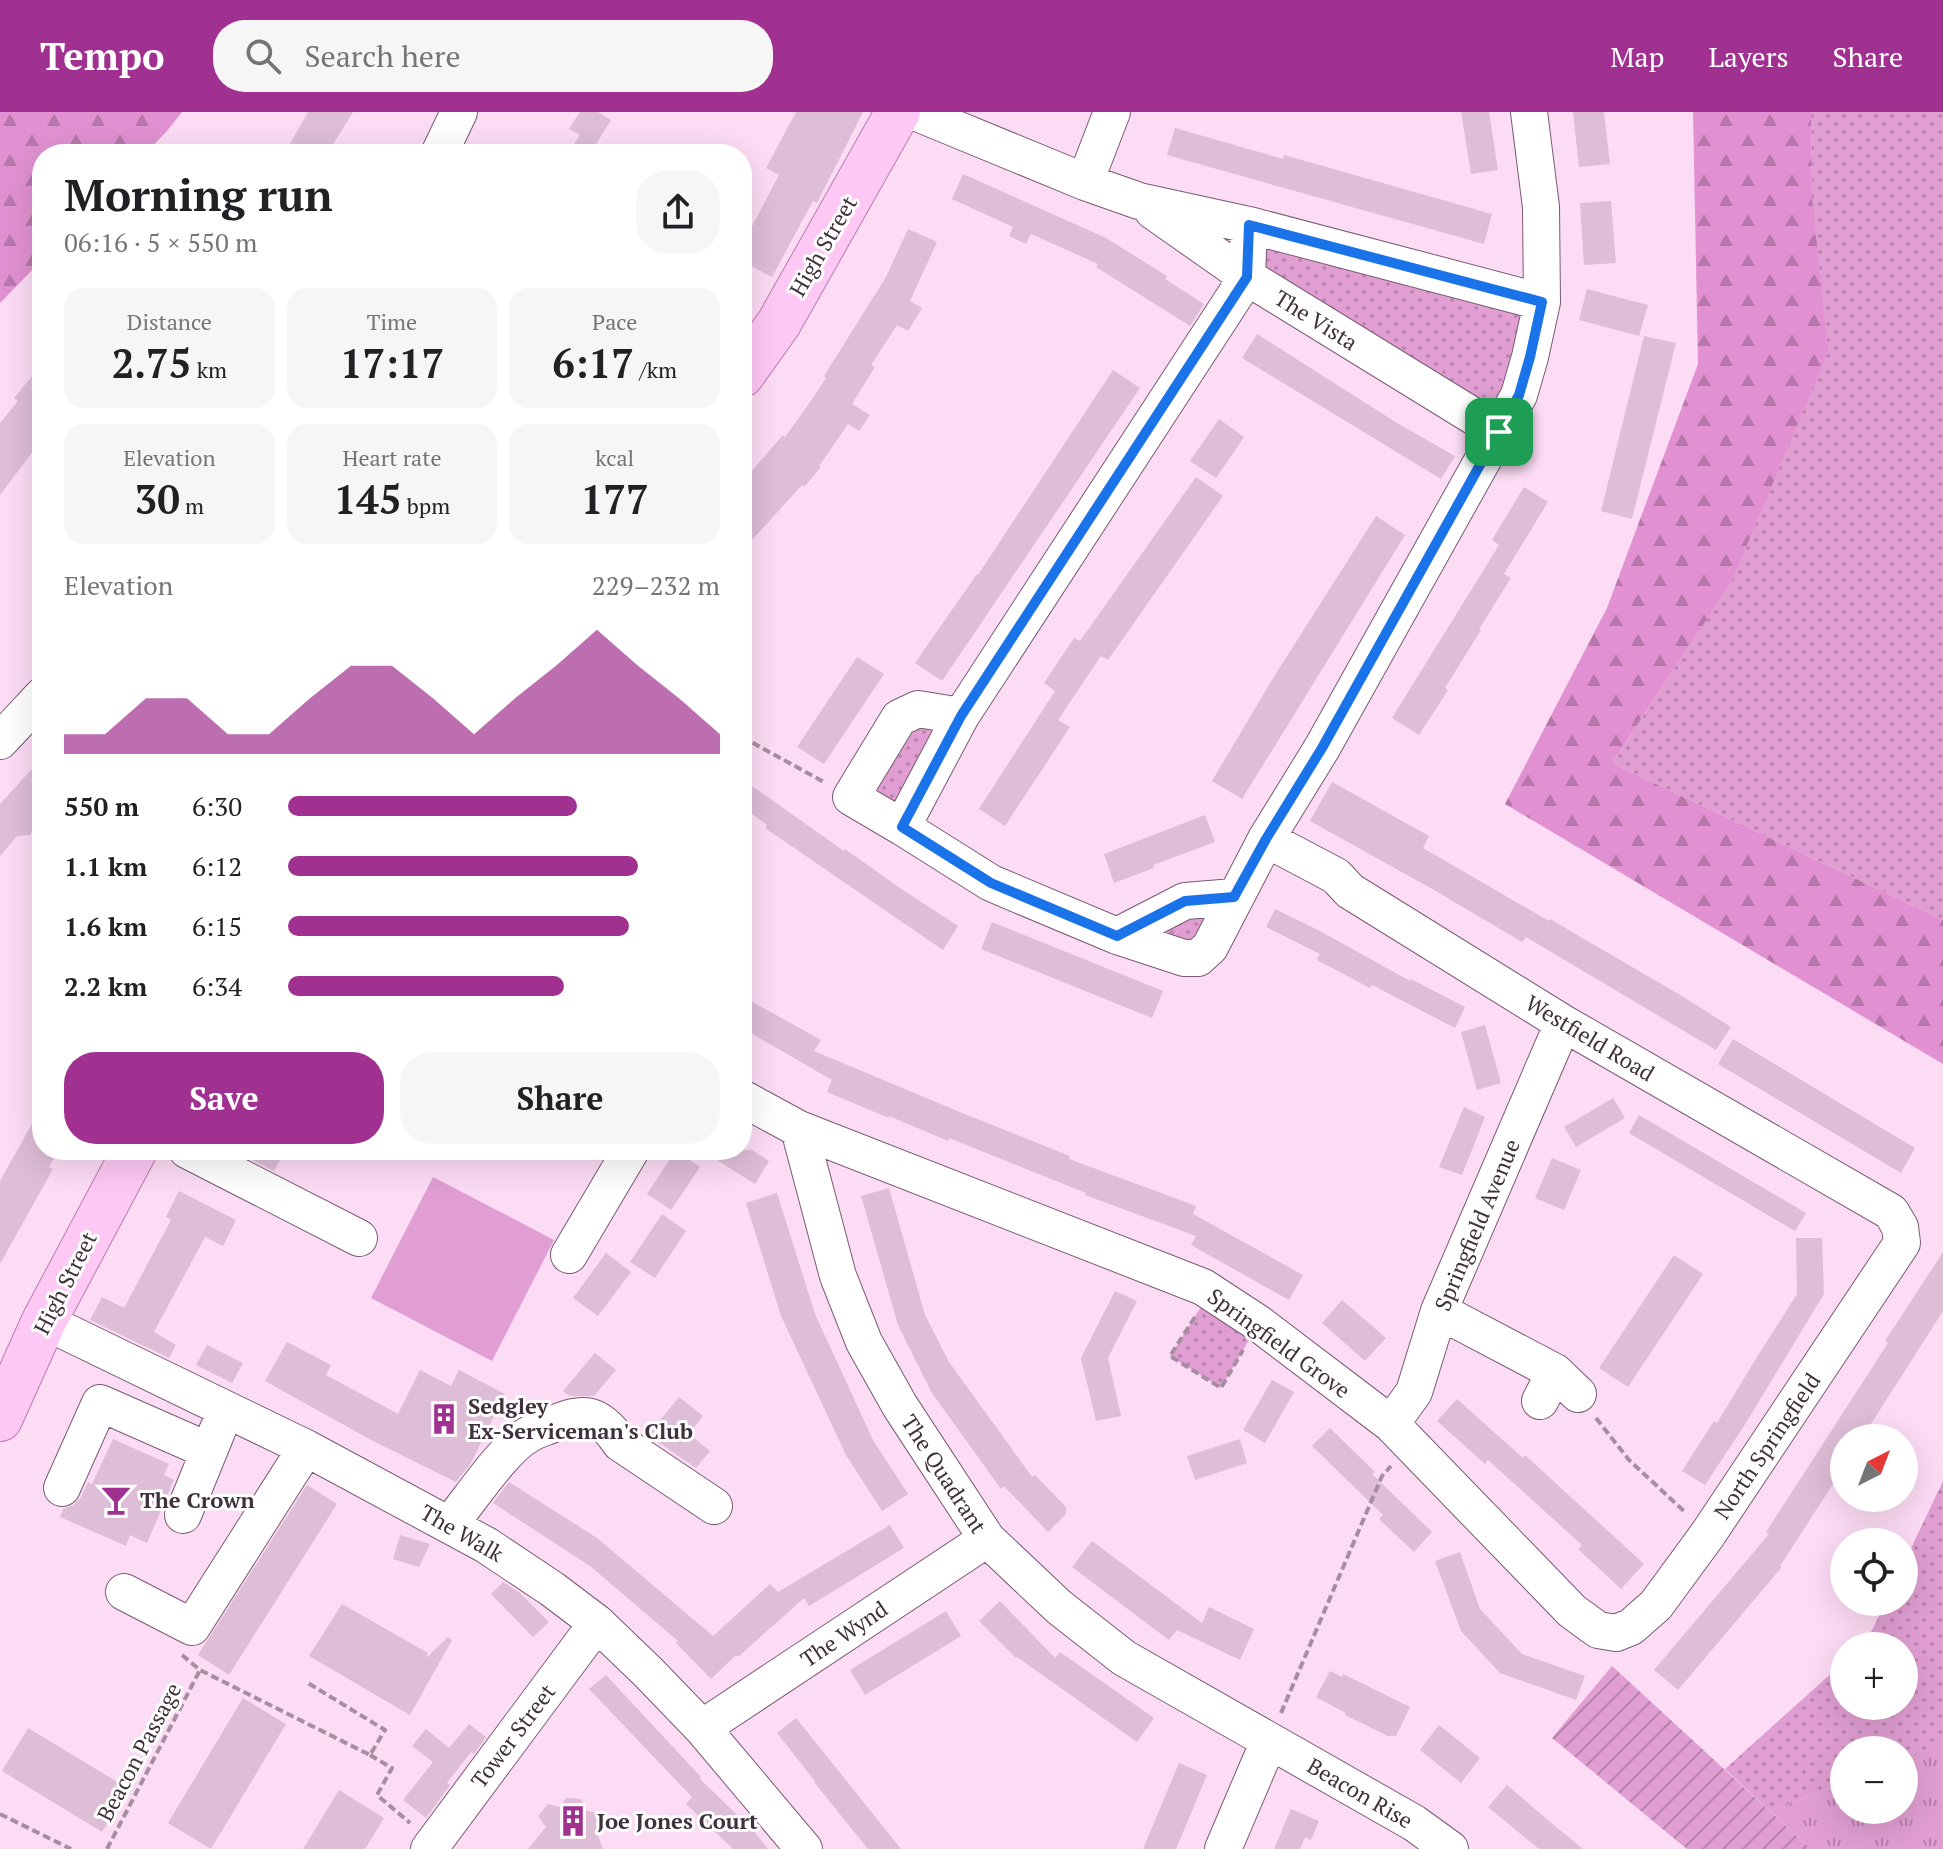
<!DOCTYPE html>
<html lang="en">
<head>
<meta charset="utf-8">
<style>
  :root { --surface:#fff; --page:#f6f6f6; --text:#202124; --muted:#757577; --accent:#a03190 }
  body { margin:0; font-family:"PT Serif",serif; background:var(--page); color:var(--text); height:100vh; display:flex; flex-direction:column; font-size:30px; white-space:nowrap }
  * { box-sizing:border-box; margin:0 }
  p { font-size:26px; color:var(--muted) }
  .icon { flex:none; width:44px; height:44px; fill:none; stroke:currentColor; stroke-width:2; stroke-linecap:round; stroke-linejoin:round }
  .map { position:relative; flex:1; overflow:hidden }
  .panel { position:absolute; left:32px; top:32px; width:720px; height:1016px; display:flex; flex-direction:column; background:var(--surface); border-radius:32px; box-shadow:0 8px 32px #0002 }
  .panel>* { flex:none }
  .needle { width:52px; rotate:42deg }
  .controls { position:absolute; left:1830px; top:1312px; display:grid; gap:16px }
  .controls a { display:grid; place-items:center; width:88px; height:88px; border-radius:50%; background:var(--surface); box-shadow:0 8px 32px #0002; font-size:40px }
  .pin { position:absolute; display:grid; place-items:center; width:68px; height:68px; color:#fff; margin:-34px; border-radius:16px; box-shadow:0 4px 12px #0006 }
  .round { display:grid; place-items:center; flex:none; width:84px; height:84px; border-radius:32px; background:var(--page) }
  .summary { display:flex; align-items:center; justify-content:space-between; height:136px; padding:0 32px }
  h1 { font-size:44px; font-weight:700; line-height:60px }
  .stats { display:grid; grid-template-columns:repeat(3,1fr); gap:12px; height:136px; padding:8px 32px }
  .stats div { display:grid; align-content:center; border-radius:20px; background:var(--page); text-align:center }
  .stats b { font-size:40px; font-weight:700 }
  .stats small { font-size:22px; font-weight:400 }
  .stats p { font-size:22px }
  .chart { height:224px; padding:16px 32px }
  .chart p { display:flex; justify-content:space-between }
  .chart svg { width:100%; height:144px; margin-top:8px; fill:var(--accent); opacity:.7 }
  .primary-button { display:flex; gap:16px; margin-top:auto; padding:16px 32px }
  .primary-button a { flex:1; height:92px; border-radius:32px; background:var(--accent); color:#fff; font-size:32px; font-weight:700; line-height:92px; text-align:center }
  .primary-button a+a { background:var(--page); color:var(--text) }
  ul { padding:0 32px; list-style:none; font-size:26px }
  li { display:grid; grid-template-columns:128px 96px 1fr; align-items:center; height:60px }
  li i { height:20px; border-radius:10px; background:var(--accent) }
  header { display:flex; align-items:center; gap:48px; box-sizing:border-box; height:112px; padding:0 40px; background:var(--accent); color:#fff }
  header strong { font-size:38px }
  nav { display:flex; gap:44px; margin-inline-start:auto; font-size:28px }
  .search { width:560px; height:72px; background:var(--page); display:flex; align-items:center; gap:20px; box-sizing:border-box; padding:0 28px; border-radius:32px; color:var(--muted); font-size:30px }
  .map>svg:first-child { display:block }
</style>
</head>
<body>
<header>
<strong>Tempo</strong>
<div class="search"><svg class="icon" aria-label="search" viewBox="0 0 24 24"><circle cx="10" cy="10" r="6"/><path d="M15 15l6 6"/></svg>Search here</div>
<nav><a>Map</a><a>Layers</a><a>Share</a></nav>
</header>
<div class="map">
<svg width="1943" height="1737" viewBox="0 0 1943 1737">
  <defs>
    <pattern id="grass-dots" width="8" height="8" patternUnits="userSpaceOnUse" patternTransform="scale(2)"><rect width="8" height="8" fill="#e09ed2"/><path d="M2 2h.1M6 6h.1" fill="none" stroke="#b781ac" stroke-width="1.8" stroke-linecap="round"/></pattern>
    <pattern id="forest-firs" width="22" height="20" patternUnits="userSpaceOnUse" patternTransform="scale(2)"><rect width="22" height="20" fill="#e191d1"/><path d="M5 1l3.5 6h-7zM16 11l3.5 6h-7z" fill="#b877ab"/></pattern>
    <pattern id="park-tufts" width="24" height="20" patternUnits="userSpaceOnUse" patternTransform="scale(2)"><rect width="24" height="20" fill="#e09ed2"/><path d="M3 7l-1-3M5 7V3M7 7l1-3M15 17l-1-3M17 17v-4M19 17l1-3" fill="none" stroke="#b781ac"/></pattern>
    <pattern id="garden-furrows" width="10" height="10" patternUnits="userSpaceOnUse" patternTransform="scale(2)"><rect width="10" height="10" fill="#e09ed2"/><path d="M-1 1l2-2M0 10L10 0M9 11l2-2" fill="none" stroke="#b781ac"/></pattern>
  </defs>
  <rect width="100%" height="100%" fill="#fcdbf4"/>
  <path fill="url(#grass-dots)" d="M1811 0H1943V808L1612 651 1731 471 1812 85Z
    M1260 124 1521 197 1515 240 1504 283 1474 293 1261 158Z
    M910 614 937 617 889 699 865 685Z
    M1219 797 1203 832 1143 819Z
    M1201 1195 1250 1226 1221 1276 1170 1244Z
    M1943 1369V1633L1904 1648V1638H1844V1671L1770 1699 1725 1657 1844 1550V1594H1904V1534H1861L1867 1528 1886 1490H1904V1451Z"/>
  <path fill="url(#forest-firs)" d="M0 0H182L167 19 145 42H42V148L0 191Z
    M1693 0H1811L1812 85 1828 240 1731 471 1612 651 1943 808V952L1505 692 1607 496 1698 252Z"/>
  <path fill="url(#park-tufts)" d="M1943 1627V1737H1811L1770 1699 1844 1671V1698H1904V1648L1938 1634Z"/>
  <path fill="url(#garden-furrows)" d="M1612 1554 1811 1737H1687L1552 1626Z"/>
  <path fill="#e09ed2" d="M433 1065 554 1128 492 1249 371 1186Z"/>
  <path fill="#debdd6" d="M308 0H353L327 42H284Z
    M580 0H598L611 8 590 42H568L580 23 569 17Z
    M796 0H863L817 91 813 89 772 165 742 149V133L779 63 766 56Z
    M1461 0H1489L1498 58 1471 62Z
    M1573 0H1604L1610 52 1579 55Z
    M1175 16 1283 47 1284 43 1492 102 1484 132 1167 43Z
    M963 62 1106 126 1167 164 1165 167 1204 192 1190 214 1096 155 1098 152 1031 122 1026 132 1009 124 1013 115 952 87Z
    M1611 89 1616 151 1584 153 1580 91Z
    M908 117 937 130 910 189 922 196 908 219 897 213 871 253 875 255 852 292 870 303 859 319 848 312 819 354 821 355 804 375 802 373 742 439V370L783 323 785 325 813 286 826 266 824 264 886 165Z
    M1587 177 1648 193 1639 224 1579 208Z
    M1257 222 1397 311 1455 344 1441 367 1242 246Z
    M1644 224 1676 231 1632 407 1601 399Z
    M42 252V344L34 338 0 383V311L18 289 14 286Z
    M1113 258 1140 276 942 569 915 551 977 462 978 463Z
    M1219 307 1244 325 1216 366 1190 349Z
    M1196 365 1223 384 1108 548 1101 544 1058 608 1070 615 1005 714 979 697 1055 579 1044 571 1074 526 1080 529Z
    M1524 375 1548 390 1504 462 1511 466 1479 517 1481 518 1445 576 1448 578 1419 623 1392 606 1499 433 1492 428Z
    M1376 404 1405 423 1242 687 1212 669 1275 563Z
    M857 545 884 562 824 652 797 635Z
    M42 646V695L34 704V717L30 723 17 724 0 744V692Z
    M742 667 844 739 845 737 900 776 958 814 943 838 765 716 767 713 742 694Z
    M1332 670 1429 724 1423 736 1549 809 1550 807 1584 827 1682 884 1731 915 1716 938 1526 825 1522 830 1434 778 1310 709Z
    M1205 703 1215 730 1153 753 1154 756 1114 771 1104 742Z
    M1275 797 1318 818 1410 869 1411 867 1465 895 1455 916 1372 873 1370 876 1317 848 1320 842 1266 815Z
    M992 810 1163 879 1152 906 981 837Z
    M742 884 821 928 814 939 967 1003 1070 1044 1069 1047 1196 1094 1193 1102 1303 1163 1289 1188 1191 1133 1196 1124 1085 1083 1086 1081 949 1026 948 1029 889 1004V1006L827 980 832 968 742 916Z
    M1485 913 1501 971 1477 978 1461 920Z
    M1733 927 1915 1036 1901 1061 1718 952Z
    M1613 986 1625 1006 1576 1035 1564 1015Z
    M42 994V1038H58L49 1055 53 1057 0 1152V1069Z
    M1464 995 1485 1005 1462 1063 1439 1055Z
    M1639 1003 1806 1101 1795 1119 1629 1021Z
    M233 1038H286L274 1059Z
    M676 1038 700 1055 671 1098 647 1082Z
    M701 1038H752L769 1049 755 1072Z
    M1552 1046 1581 1058 1564 1098 1535 1086Z
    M889 1076 925 1203 949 1250 1032 1365 1035 1363 1066 1395V1402L1048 1420 1004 1374 1001 1377 932 1281 898 1213 861 1084Z
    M179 1079 236 1108 223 1134 205 1125 154 1220 176 1233 169 1246 90 1208 102 1185 124 1196 171 1108 166 1105Z
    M777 1081 815 1202 873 1328 908 1382 882 1399 846 1343 781 1204 746 1091Z
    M662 1102 686 1119 655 1166 630 1150Z
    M1796 1126H1822L1824 1182 1744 1314 1705 1373 1682 1359 1714 1309 1717 1311 1752 1253 1797 1182Z
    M1943 1140V1199L1862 1326H1844V1355L1780 1454 1782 1455 1678 1578 1654 1558 1769 1422 1766 1420 1888 1231 1885 1229Z
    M606 1141 631 1160 598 1204 573 1186Z
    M1674 1143 1703 1162 1628 1275 1599 1256Z
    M1115 1179 1137 1189 1108 1246 1121 1304 1096 1309 1081 1246Z
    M1342 1188 1386 1226 1365 1249 1322 1211Z
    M287 1230 331 1253 326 1263 398 1302 420 1258 451 1274 459 1258 505 1282 471 1351 456 1370 371 1328 265 1269Z
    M207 1233 243 1251 232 1271 196 1253Z
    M595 1241 616 1258 594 1284H570L563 1279Z
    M1272 1268 1294 1280 1265 1331 1243 1318Z
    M679 1285 703 1304 689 1322 710 1339 696 1356 648 1323Z
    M1457 1287 1523 1346 1525 1343 1644 1452 1621 1477 1578 1437 1582 1433 1488 1348 1485 1352 1437 1309Z
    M1330 1316 1375 1360 1372 1362 1432 1420 1414 1440 1379 1407 1383 1403 1312 1334Z
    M113 1327 169 1352 164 1363 174 1368 147 1431 130 1423 126 1434 60 1405 63 1397 74 1393 81 1385 88 1370 92 1372Z
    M1240 1327 1247 1351 1195 1368 1187 1344Z
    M509 1370 597 1426 713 1524 770 1472 778 1480 890 1413 904 1436 809 1494 804 1486 738 1545 736 1543 711 1567 676 1531 678 1529 590 1454 493 1391Z
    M307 1373 337 1392 229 1563 198 1543Z
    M400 1423 430 1432 419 1455 393 1447Z
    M1092 1429 1202 1511 1209 1495 1254 1517 1240 1548 1177 1518 1169 1528 1072 1455Z
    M1460 1440 1480 1497 1522 1542 1585 1564 1576 1588 1500 1561 1461 1519 1435 1449Z
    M503 1470 520 1481 549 1510 533 1525 491 1482Z
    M1000 1489 1055 1546 1060 1540 1154 1606 1137 1630 1017 1545 1016 1546 979 1509Z
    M342 1492 428 1541 426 1546 448 1525 452 1528 410 1603 309 1544Z
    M946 1499 961 1524 865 1583 850 1558Z
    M1330 1559 1342 1565 1343 1562 1410 1595 1396 1624H1388L1345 1603 1346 1601 1316 1585Z
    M606 1563 701 1665 700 1667 754 1719 768 1737H733L686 1692 692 1685 589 1577Z
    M243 1586 286 1612 211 1737 168 1711Z
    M796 1606 837 1657 901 1737H868L814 1670 815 1669 777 1621Z
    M469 1612 486 1625 474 1642 471 1640 447 1671 450 1673 426 1706 403 1688 433 1650 412 1634 426 1617 449 1636Z
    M1439 1613 1480 1646 1461 1671 1420 1638Z
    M28 1616 129 1677 102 1720 2 1659Z
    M1179 1651 1207 1663 1176 1737H1143Z
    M1507 1673 1549 1709 1583 1737H1539L1488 1695Z
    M339 1678 384 1706 365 1737H303Z
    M566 1686 581 1687 587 1699 600 1701 606 1713 598 1724 603 1737H528L546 1715 538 1704 548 1692 560 1695Z
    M1291 1697 1319 1709 1311 1728 1305 1725 1300 1737H1274Z"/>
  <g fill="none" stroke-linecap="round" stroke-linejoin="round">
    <defs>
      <path id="minor" d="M915 0 1085 70 1139 89 1249 113 1542 190
        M439 42 459 0
        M1085 70 1112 0
        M1153 99 1247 165 1499 320
        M961 604 918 597 899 606 851 685 902 715 991 771 1117 824 1184 846H1198L1210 835 1266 727 1322 636 1519 283 1530 245 1542 190 1541 95 1529 0
        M0 629 42 584
        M902 715 961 604 1247 165 1249 113
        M1117 824 1185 789 1234 785
        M742 986 799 1017 1203 1175 1258 1211 1391 1312 1572 1499 1598 1518 1616 1521 1631 1515 1656 1493 1708 1422 1902 1131 1900 1115 1891 1100 1563 911 1350 779 1336 764 1266 727
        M799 1017 838 1164 864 1230 900 1294 987 1427 1059 1495 1124 1546 1414 1711 1450 1737
        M187 1038 359 1126
        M569 1143 631 1038
        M1439 1199 1555 1260 1578 1282
        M44 1209 306 1336 486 1433 552 1477 597 1511 648 1560 702 1616 804 1737
        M1540 1289 1555 1260
        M1391 1312 1414 1280 1439 1199 1563 911
        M62 1376 100 1291 209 1339
        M183 1403 218 1317
        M450 1412C470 1388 503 1337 528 1323 535 1318 544 1316 551 1313 584 1298 599 1300 620 1331L714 1394
        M124 1480 192 1515 306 1336
        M702 1616 987 1427
        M429 1737 597 1511
        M1223 1737 1269 1629"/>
      <path id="major" d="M742 263 779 211 898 0
        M0 1307 44 1209 135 1038"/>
    </defs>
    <use href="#minor" stroke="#785c72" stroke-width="38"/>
    <use href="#major" stroke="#ba7cae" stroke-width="46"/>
    <path stroke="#a68ea1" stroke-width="4" stroke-dasharray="8 4" stroke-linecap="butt" d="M742 625 824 670
      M1195 1205 1170 1244 1221 1276 1243 1238
      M1596 1306 1629 1348 1686 1401
      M182 1543 200 1558 370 1643 385 1618 308 1571
      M1281 1601 1382 1364 1391 1354
      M370 1643 392 1656 377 1683 410 1711
      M0 1702 71 1737
      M107 1737 200 1558"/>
    <use href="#minor" stroke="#fff" stroke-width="36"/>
    <use href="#major" stroke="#fec8f4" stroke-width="44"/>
  </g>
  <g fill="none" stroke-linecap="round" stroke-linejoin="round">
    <defs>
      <path id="route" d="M1249 113 1542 190 1530 245 1519 283 1322 636 1266 727 1234 785 1185 789 1117 824 991 771 902 715 961 604 1247 165Z"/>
    </defs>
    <use href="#route" stroke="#fff" stroke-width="16"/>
    <use href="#route" stroke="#1a73e8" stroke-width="10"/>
  </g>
  <defs>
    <symbol id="building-bare" viewBox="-9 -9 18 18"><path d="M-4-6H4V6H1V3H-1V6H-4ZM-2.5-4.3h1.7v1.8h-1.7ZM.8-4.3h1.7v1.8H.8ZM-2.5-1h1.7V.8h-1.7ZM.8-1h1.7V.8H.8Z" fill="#a03190" stroke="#fff" stroke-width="2.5" paint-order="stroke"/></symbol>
    <symbol id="bar-bare" viewBox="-9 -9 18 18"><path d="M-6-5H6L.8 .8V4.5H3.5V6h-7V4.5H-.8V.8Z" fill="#a03190" stroke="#fff" stroke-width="2.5" paint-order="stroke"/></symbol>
  </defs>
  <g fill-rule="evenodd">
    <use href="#building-bare" x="422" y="1285" width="44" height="44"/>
    <use href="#bar-bare" x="94" y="1366" width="44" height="44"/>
    <use href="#building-bare" x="551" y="1687" width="44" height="44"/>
  </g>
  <g text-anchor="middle" stroke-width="6" stroke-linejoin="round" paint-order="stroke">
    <g font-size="22" fill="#3f323c" stroke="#fff">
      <text transform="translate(823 134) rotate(-60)" y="8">High Street</text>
      <text transform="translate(1316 208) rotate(32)" y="8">The Vista</text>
      <text transform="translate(1590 926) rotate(31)" y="8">Westfield Road</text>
      <text transform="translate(1477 1113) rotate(-67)" y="8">Springfield Avenue</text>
      <text transform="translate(65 1171) rotate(-63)" y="8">High Street</text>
      <text transform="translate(1279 1231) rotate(36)" y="8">Springfield Grove</text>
      <text transform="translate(1767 1334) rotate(-56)" y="8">North Springfield</text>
      <text transform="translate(944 1362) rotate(57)" y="8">The Quadrant</text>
      <text transform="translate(462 1421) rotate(30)" y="8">The Walk</text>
      <text transform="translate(844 1522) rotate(-34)" y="8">The Wynd</text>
      <text transform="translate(513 1624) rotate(-53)" y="8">Tower Street</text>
      <text transform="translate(139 1640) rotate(-62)" y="8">Beacon Passage</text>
      <text transform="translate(1360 1681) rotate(30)" y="8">Beacon Rise</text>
    </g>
    <g font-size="22" font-weight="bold" fill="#3f323c" stroke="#fff" text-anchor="start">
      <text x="468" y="1302">Sedgley<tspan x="468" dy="25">Ex-Serviceman's Club</tspan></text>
      <text x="140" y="1396">The Crown</text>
      <text x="597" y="1717">Joe Jones Court</text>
    </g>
  </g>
</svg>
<div class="controls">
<a><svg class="needle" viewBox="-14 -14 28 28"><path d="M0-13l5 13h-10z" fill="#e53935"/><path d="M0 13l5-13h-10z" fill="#757577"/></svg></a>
<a><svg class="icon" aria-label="locate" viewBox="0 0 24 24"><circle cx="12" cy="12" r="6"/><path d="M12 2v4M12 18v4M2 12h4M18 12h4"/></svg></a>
<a>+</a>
<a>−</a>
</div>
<div class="pin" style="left:1499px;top:320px;background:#1e9e55"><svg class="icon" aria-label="arrive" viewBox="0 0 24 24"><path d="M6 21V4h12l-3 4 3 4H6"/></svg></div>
<section class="panel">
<div class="summary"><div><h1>Morning run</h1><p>06:16 · 5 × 550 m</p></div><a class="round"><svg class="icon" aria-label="share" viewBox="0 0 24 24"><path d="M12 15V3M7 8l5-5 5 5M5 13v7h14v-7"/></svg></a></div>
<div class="stats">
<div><p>Distance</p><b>2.75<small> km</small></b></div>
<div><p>Time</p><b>17:17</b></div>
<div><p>Pace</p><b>6:17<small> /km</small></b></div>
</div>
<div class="stats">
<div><p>Elevation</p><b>30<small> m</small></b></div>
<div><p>Heart rate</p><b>145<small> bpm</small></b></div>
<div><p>kcal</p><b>177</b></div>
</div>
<div class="chart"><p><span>Elevation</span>229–232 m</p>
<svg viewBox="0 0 160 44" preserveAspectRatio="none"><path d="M0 44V38L10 38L20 27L30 27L40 38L50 38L60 27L70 17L80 17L90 27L100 38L110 27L120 17L130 6L140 17L150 27L160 38V44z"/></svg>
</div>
<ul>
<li><b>550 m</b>6:30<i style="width:67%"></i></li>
<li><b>1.1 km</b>6:12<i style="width:81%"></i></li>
<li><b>1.6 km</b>6:15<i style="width:79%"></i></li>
<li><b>2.2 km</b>6:34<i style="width:64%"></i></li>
</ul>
<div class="primary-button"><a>Save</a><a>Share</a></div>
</section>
</div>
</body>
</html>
